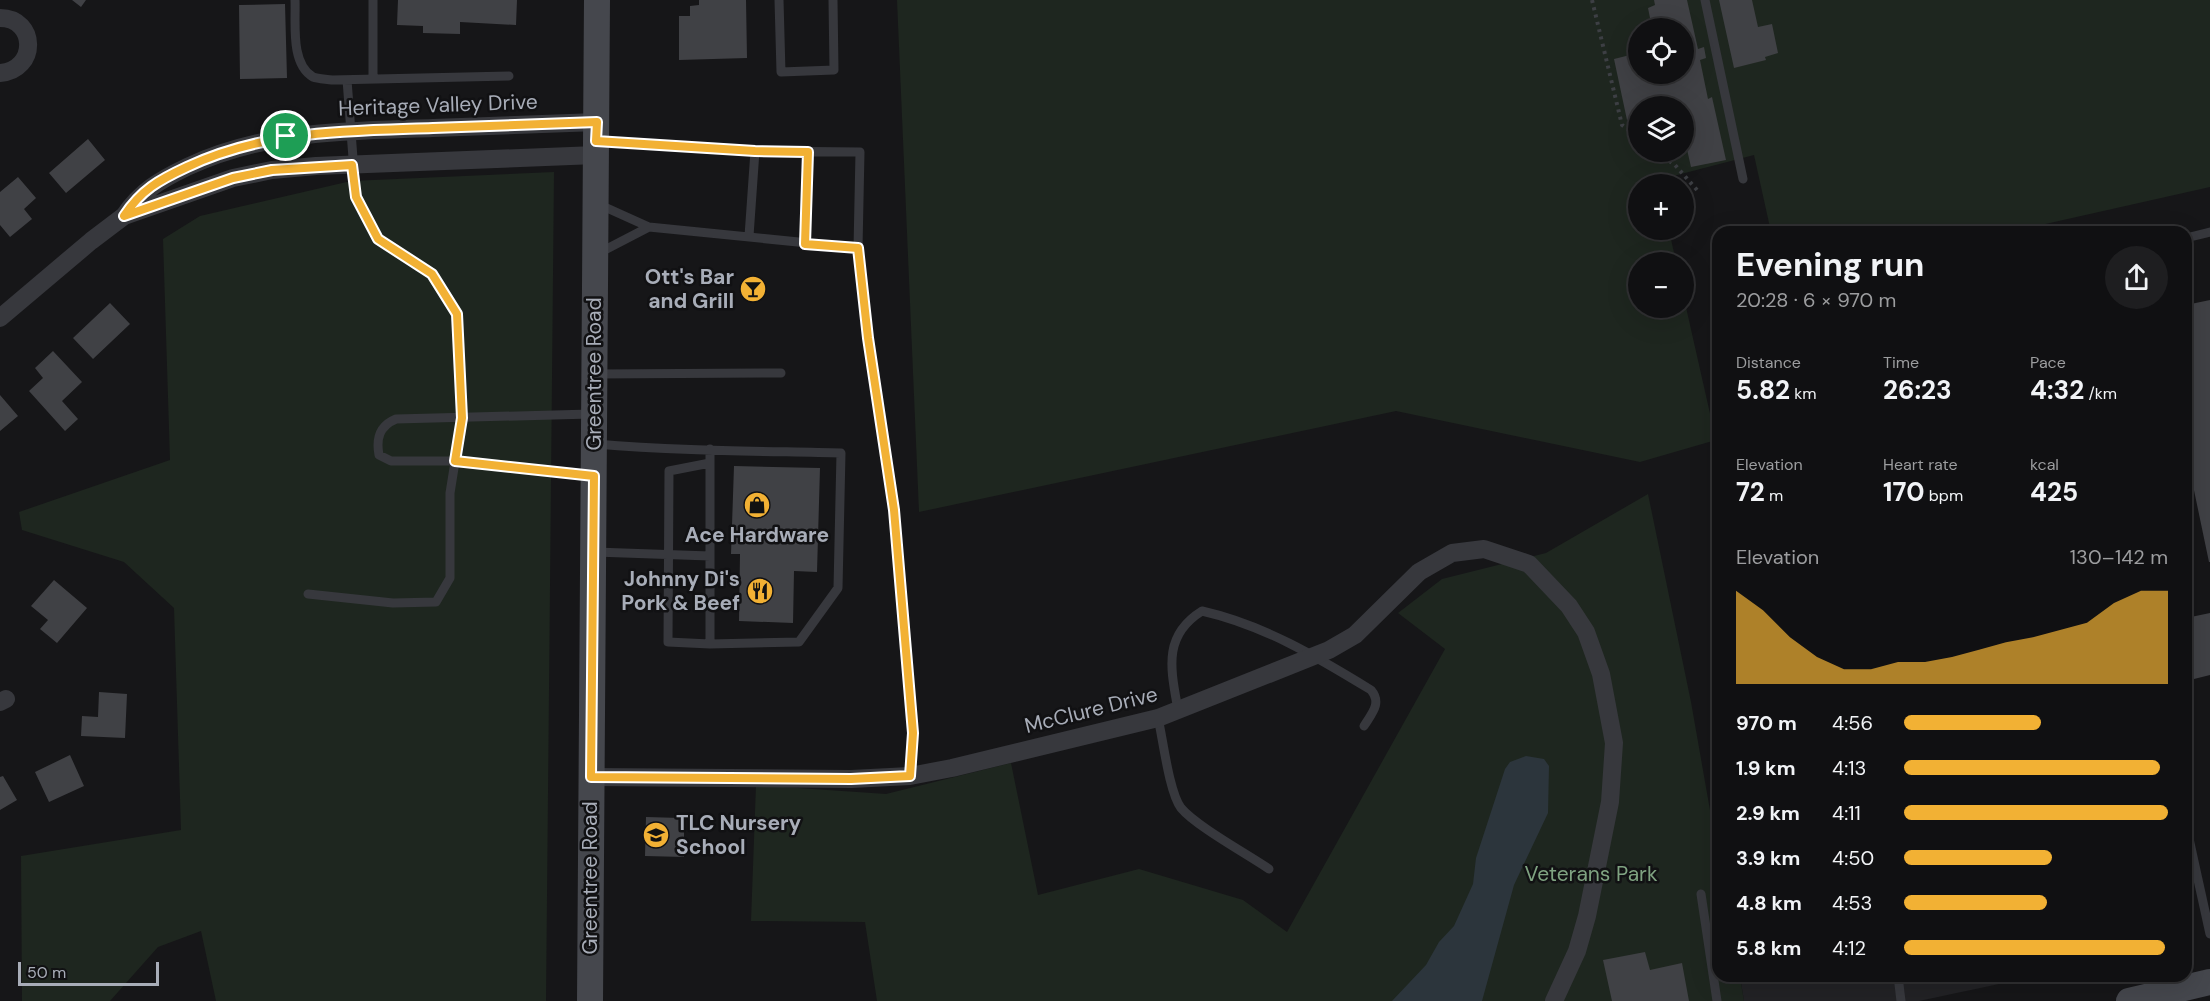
<!DOCTYPE html>
<html lang="en">
<head>
<meta charset="utf-8">
<style>
  :root { --surface:#101012; --page:#1e1e20; --text:#f1f3f6; --muted:#9c9d9f; --line:#303032; --accent:#f2b134 }
  body { margin:0; font-family:"DM Sans",sans-serif; background:var(--page); color:var(--text); height:100vh; display:flex; flex-direction:column; font-size:22px; white-space:nowrap }
  * { box-sizing:border-box; margin:0 }
  p { font-size:20px; color:var(--muted) }
  .icon { flex:none; width:33px; height:33px; fill:none; stroke:currentColor; stroke-width:2; stroke-linecap:round; stroke-linejoin:round }
  .map { position:relative; flex:1; overflow:hidden }
  .drawer { position:absolute; left:1712px; top:226px; width:480px; height:756px; display:flex; flex-direction:column; background:var(--surface); border-radius:18px; box-shadow:0 6px 24px #0002,0 0 0 2px var(--line) }
  .drawer>* { flex:none }
  .buttons { position:absolute; left:1628px; top:18px; display:grid; gap:12px }
  .buttons a { display:grid; place-items:center; width:66px; height:66px; border-radius:50%; background:var(--surface); box-shadow:0 6px 24px #0002,0 0 0 2px var(--line); font-size:30px }
  .scale { position:absolute; left:18px; bottom:15px; width:141px; box-sizing:border-box; padding-left:6px; border:3px solid #a8adb8; border-top:0; font-size:16px; line-height:21px; white-space:nowrap; color:#a8adb8; -webkit-text-stroke:4px #111113; paint-order:stroke }
  .pin { position:absolute; display:grid; place-items:center; width:51px; height:51px; color:#fff; margin:-26px; border:3px solid #fff; border-radius:50%; box-shadow:0 2px 6px #0007 }
  .round { display:grid; place-items:center; flex:none; width:63px; height:63px; border-radius:32px; background:var(--page) }
  .summary { display:flex; align-items:center; justify-content:space-between; height:102px; padding:0 24px }
  h1 { font-size:33px; font-weight:700; line-height:45px }
  .metrics { display:grid; grid-template-columns:repeat(3,1fr); gap:9px; height:102px; padding:6px 24px }
  .metrics div { display:grid; align-content:center }
  .metrics b { font-size:26px; font-weight:700 }
  .metrics small { font-size:16px; font-weight:400 }
  .metrics p { font-size:16px }
  .chart { height:168px; padding:12px 24px }
  .chart p { display:flex; justify-content:space-between }
  .chart svg { width:100%; height:108px; margin-top:6px; fill:var(--accent); opacity:.7 }
  ul { padding:0 24px; list-style:none; font-size:20px }
  li { display:grid; grid-template-columns:96px 72px 1fr; align-items:center; height:45px }
  li i { height:15px; border-radius:8px; background:var(--accent) }
  .map>svg:first-child { display:block }
</style>
</head>
<body>
<div class="map">
<svg width="2210" height="1001" viewBox="0 0 2210 1001">
  <rect width="100%" height="100%" fill="#161618"/>
  <path fill="#222225" d="M1740 977H2032L1919 1001H1744Z"/>
  <path fill="#1e261f" fill-rule="evenodd" d="M897 0H2210V187L2010 232H1771L1754 155 1658 180V184H1638V230H1669L1676 262H1638V308H1683V294L1716 440 1640 462 1396 411 919 512ZM1638 28H1683V74H1638ZM1638 106H1683V152H1638Z
    M554 172 546 1001H216L201 931 158 947 110 1001H22L21 856 181 830 174 608 124 562 22 530 19 512 170 460 163 239 200 216 351 181Z
    M1648 494 1691 702 1717 850 1718 976 1740 977 1744 1001H877L865 922 751 921 756 785 886 794 1011 763 1038 895 1139 869 1243 900 1287 932 1445 649 1398 613 1442 579 1546 553Z"/>
  <path fill="#2c353c" d="M1526 756 1544 759 1549 766 1548 813 1514 885 1482 1001H1392L1426 965 1439 942 1454 926 1473 884 1476 858 1505 769 1510 762Z"/>
  <path fill="#404145" d="M72 0H86L81 7Z
    M398 0H517L516 25 460 22V34L423 33V26L397 25Z
    M699 0H746L747 58 679 60V16H690V6L699 5Z
    M1654 0H1687L1698 49 1704 47 1706 58 1700 60 1708 99 1712 97 1726 160 1691 167 1683 132V106H1638V117L1627 120 1614 59 1638 53V74H1683V28H1652L1648 8 1655 5Z
    M1719 0H1752L1758 27 1772 24 1778 53 1765 57 1766 60 1734 68Z
    M285 4 287 78 240 79 239 5Z
    M88 139 105 160 66 193 49 173Z
    M18 177 36 198 24 209 32 219 10 237 0 225V192Z
    M2210 300V562H2209L2186 452V305Z
    M110 303 130 324 93 359 73 338Z
    M53 351 82 382 62 401 78 419 65 431 29 391 43 378 35 368Z
    M0 395 18 416 0 431Z
    M734 466 820 468 817 572 794 571 793 623 739 621 740 554H731Z
    M54 580 87 608 57 643 40 629 48 620 31 606Z
    M2210 613V675L2186 681V618Z
    M99 692 127 694 125 738 81 736 82 716 98 717Z
    M70 755 84 786 49 802 35 772Z
    M3 776 17 800 0 810V777Z
    M646 817 681 818 680 832H684V857L645 856Z
    M1645 952 1650 970 1682 963 1689 1001H1612L1603 960Z"/>
  <g fill="none" stroke-linecap="round" stroke-linejoin="round">
    <path stroke="#3d3f44" stroke-width="4" stroke-dasharray="3 4.5" stroke-linecap="butt" d="M1592 0 1622 125 1638 137
      M1657 152 1675 165 1697 190"/>
    <path stroke="#37383d" stroke-width="9" d="M295 0C296 22 290 64 313 77 318 79 327 79 332 80L509 76
      M373 0V79
      M779 0 781 72 834 70 833 0
      M1705 0 1743 179
      M598 141 755 151 860 152 858 248 649 227
      M749 236 755 151
      M2186 238 2210 232
      M805 244 808 152
      M858 248 868 338 894 510 913 733 910 776
      M597 254 649 227 598 204
      M597 374 781 373
      M591 414 396 419C379 426 376 439 379 455L391 461H455L593 476
      M596 444C677 451 759 451 841 453L838 588 799 642 710 644V449
      M710 463 669 471 668 642 710 644
      M595 552 710 556
      M308 594 393 603 436 602 450 578V493L462 418 457 314 432 274 378 239 356 197 347 80
      M1178 710C1171 670 1162 636 1202 611 1264 625 1317 657 1371 690 1382 703 1372 713 1364 726
      M1158 718C1163 739 1169 792 1181 808 1196 826 1247 854 1269 869
      M2186 825 2210 934
      M1701 894 1717 1001
      M1898 976 1901 1001"/>
    <path stroke="#37383d" stroke-width="18" d="M0 18C37 18 38 70 0 73
      M124 216C141 191 160 180 187 167 265 130 349 131 433 128 487 126 542 124 597 122
      M0 318 91 241 124 216 233 178 272 170 316 166 596 155
      M0 702 6 699
      M591 777 851 779 910 776 952 768 1158 718 1329 650 1355 635 1419 572 1452 553 1484 549 1529 564 1569 606 1586 632 1601 674 1614 743 1610 802 1587 916 1577 951 1554 1001"/>
    <path stroke="#45474d" stroke-width="26" d="M590 1001 597 0
      M2129 1001 2210 982"/>
  </g>
  <g fill="none" stroke-linecap="round" stroke-linejoin="round">
    <defs>
      <path id="route" d="M597 122 596 141 755 151 808 152 805 244 858 248 868 338 894 510 913 733 910 776 851 779 591 777 594 476 455 461 462 418 457 314 432 274 378 239 356 197 352 165 272 170 233 178 124 216C141 190 159 180 187 167 265 130 349 131 433 128 487 126 542 124 597 122Z"/>
    </defs>
    <use href="#route" stroke="#fff" stroke-width="12"/>
    <use href="#route" stroke="#f2b134" stroke-width="8"/>
  </g>
  <defs>
    <symbol id="bar-disc" viewBox="-11 -11 22 22"><circle r="9.5" fill="#f2b134" stroke="#111113"/><path d="M-6-5H6L.8 .8V4.5H3.5V6h-7V4.5H-.8V.8Z" fill="#111"/></symbol>
    <symbol id="shop-disc" viewBox="-11 -11 22 22"><circle r="9.5" fill="#f2b134" stroke="#111113"/><path d="M-5-2.5h2.3a2.7 3.5 0 0 1 5.4 0H5L5.5 6h-11ZM-1.5-2.5h3a1.5 2.3 0 0 0-3 0Z" fill="#111"/></symbol>
    <symbol id="restaurant-disc" viewBox="-11 -11 22 22"><circle r="9.5" fill="#f2b134" stroke="#111113"/><path d="M-5-6h1v4h1v-4h1v4h1v-4h1v5L-1.5 .5V6h-2V.5L-5-1ZM5-6V6H3V1.5H1.5Q1.5-4 5-6Z" fill="#111"/></symbol>
    <symbol id="school-disc" viewBox="-11 -11 22 22"><circle r="9.5" fill="#f2b134" stroke="#111113"/><path d="M0-5L7-2L0 1L-7-2ZM-4 1L0 2.5L4 1V4Q0 6-4 4Z" fill="#111"/></symbol>
  </defs>
  <g fill-rule="evenodd">
    <use href="#bar-disc" x="738" y="274" width="30" height="30"/>
    <use href="#shop-disc" x="742" y="490" width="30" height="30"/>
    <use href="#restaurant-disc" x="745" y="576" width="30" height="30"/>
    <use href="#school-disc" x="641" y="820" width="30" height="30"/>
  </g>
  <g text-anchor="middle" stroke-width="5" stroke-linejoin="round" paint-order="stroke">
    <g font-size="21" fill="#a8adb8" stroke="#111113">
      <text transform="translate(438 105) rotate(-2)" y="7">Heritage Valley Drive</text>
      <text transform="translate(594 374) rotate(-90)" y="7">Greentree Road</text>
      <text transform="translate(1091 710) rotate(-14)" y="7">McClure Drive</text>
      <text transform="translate(590 878) rotate(-90)" y="7">Greentree Road</text>
    </g>
    <g font-size="21" font-weight="bold" fill="#a8adb8" stroke="#111113" text-anchor="end">
      <text x="734" y="284">Ott's Bar<tspan x="734" dy="24">and Grill</tspan></text>
      <text x="757" y="542" text-anchor="middle">Ace Hardware</text>
      <text x="740" y="586">Johnny Di's<tspan x="740" dy="24">Pork &amp; Beef</tspan></text>
      <text x="676" y="830" text-anchor="start">TLC Nursery<tspan x="676" dy="24">School</tspan></text>
    </g>
    <g font-size="21" fill="#7fa381" stroke="#111113">
      <text x="1591" y="881">Veterans Park</text>
    </g>
  </g>
</svg>
<div class="buttons">
<a><svg class="icon" aria-label="locate" viewBox="0 0 24 24"><circle cx="12" cy="12" r="6"/><path d="M12 2v4M12 18v4M2 12h4M18 12h4"/></svg></a>
<a><svg class="icon" aria-label="layers" viewBox="0 0 24 24"><path d="M12 4l9 5-9 5-9-5zM3 14l9 5 9-5"/></svg></a>
<a>+</a>
<a>−</a>
</div>
<div class="scale">50 m</div>
<div class="pin" style="left:286px;top:136px;background:#1e9e55"><svg class="icon" aria-label="arrive" viewBox="0 0 24 24"><path d="M6 21V4h12l-3 4 3 4H6"/></svg></div>
<section class="drawer">
<div class="summary"><div><h1>Evening run</h1><p>20:28 · 6 × 970 m</p></div><a class="round"><svg class="icon" aria-label="share" viewBox="0 0 24 24"><path d="M12 15V3M7 8l5-5 5 5M5 13v7h14v-7"/></svg></a></div>
<div class="metrics">
<div><p>Distance</p><b>5.82<small> km</small></b></div>
<div><p>Time</p><b>26:23</b></div>
<div><p>Pace</p><b>4:32<small> /km</small></b></div>
</div>
<div class="metrics">
<div><p>Elevation</p><b>72<small> m</small></b></div>
<div><p>Heart rate</p><b>170<small> bpm</small></b></div>
<div><p>kcal</p><b>425</b></div>
</div>
<div class="chart"><p><span>Elevation</span>130–142 m</p>
<svg viewBox="0 0 160 44" preserveAspectRatio="none"><path d="M0 44V6L10 14L20 25L30 33L40 38L50 38L60 35L70 35L80 33L90 30L100 27L110 25L120 22L130 19L140 11L150 6L160 6V44z"/></svg>
</div>
<ul>
<li><b>970 m</b>4:56<i style="width:52%"></i></li>
<li><b>1.9 km</b>4:13<i style="width:97%"></i></li>
<li><b>2.9 km</b>4:11<i style="width:100%"></i></li>
<li><b>3.9 km</b>4:50<i style="width:56%"></i></li>
<li><b>4.8 km</b>4:53<i style="width:54%"></i></li>
<li><b>5.8 km</b>4:12<i style="width:99%"></i></li>
</ul>
</section>
</div>
</body>
</html>
